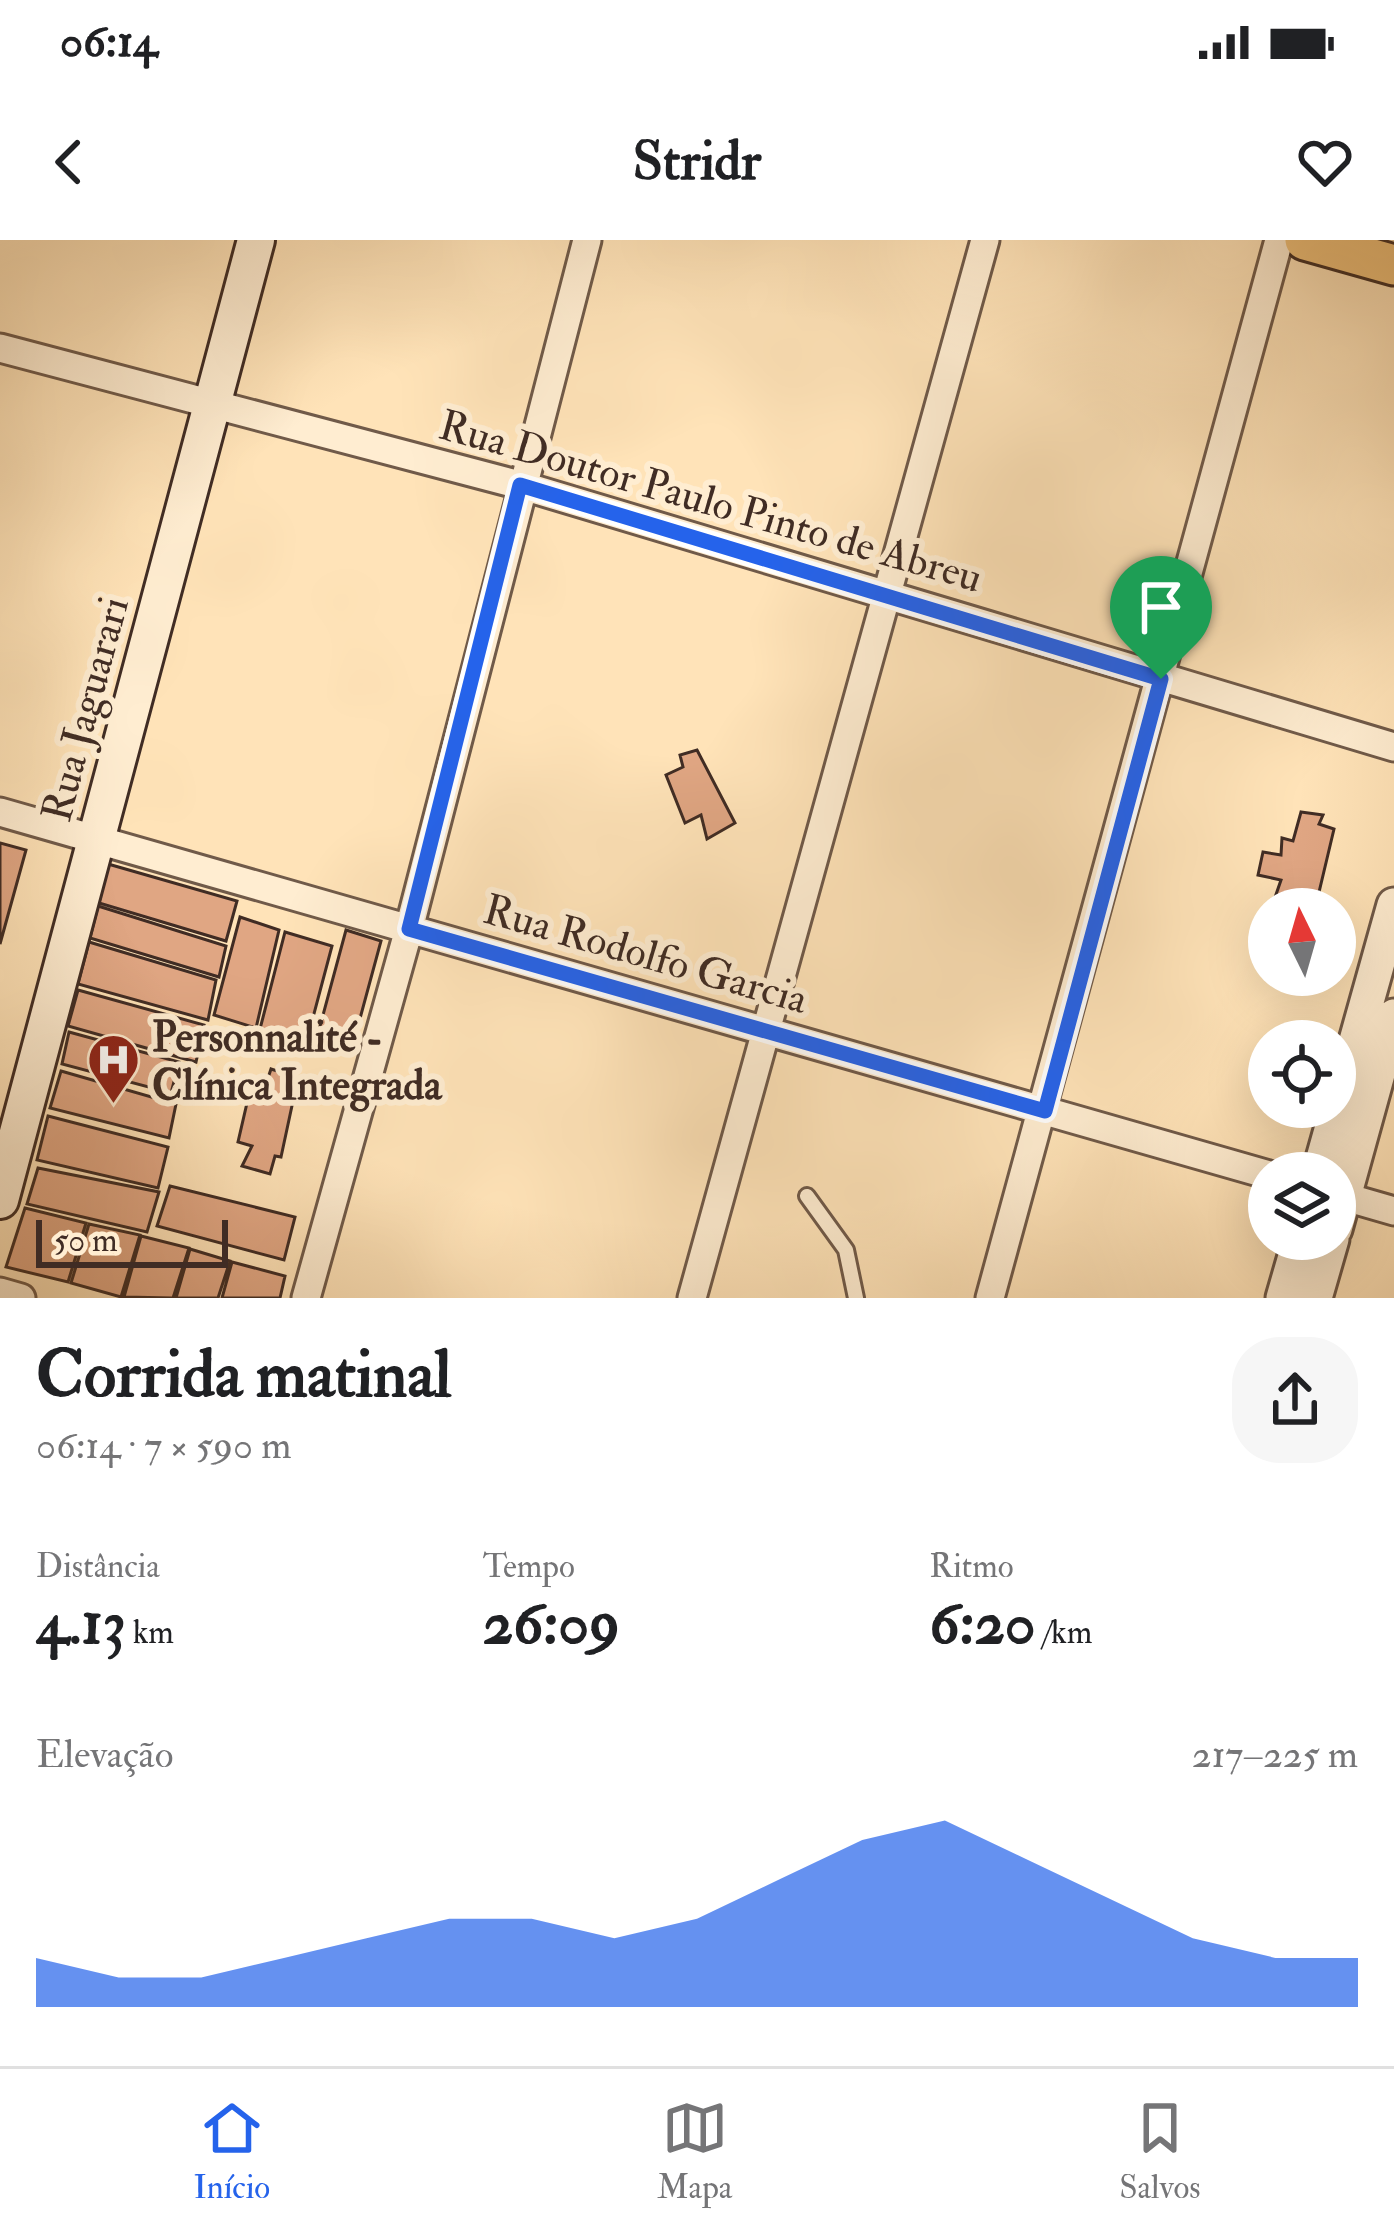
<!DOCTYPE html>
<html lang="pt">
<head>
<meta charset="utf-8">
<style>
  :root { --surface:#fff; --page:#f6f6f6; --text:#202124; --muted:#757577; --line:#e0e0e0; --accent:#2563eb }
  body { margin:0; font-family:"IM FELL Double Pica",serif; background:var(--page); color:var(--text); height:100vh; display:flex; flex-direction:column; font-size:45px; white-space:nowrap }
  * { box-sizing:border-box; margin:0 }
  p { font-size:39px; color:var(--muted) }
  .icon { flex:none; width:66px; height:66px; fill:none; stroke:currentColor; stroke-width:2; stroke-linecap:round; stroke-linejoin:round }
  .map { position:relative; height:1058px; overflow:hidden }
  .side { display:flex; flex-direction:column; background:var(--surface); flex:1 }
  .side>* { flex:none }
  .needle { width:78px; rotate:355deg }
  .buttons { position:absolute; left:1248px; top:648px; display:grid; gap:24px }
  .buttons a { display:grid; place-items:center; width:108px; height:108px; border-radius:50%; background:var(--surface); box-shadow:0 12px 48px #0002; font-size:60px }
  .scale { position:absolute; left:36px; bottom:30px; width:192px; box-sizing:border-box; padding-left:12px; border:6px solid #402c24; border-top:0; font-size:33px; line-height:42px; white-space:nowrap; color:#402c24; -webkit-text-stroke:9px #ffedd1; paint-order:stroke }
  .pin { position:absolute; display:grid; place-items:center; width:102px; height:102px; color:#fff; margin:-123px -51px; border-radius:50% 50% 50% 0; rotate:-45deg; box-shadow:0 0 12px #0007 }
  .pin .icon { rotate:45deg }
  .round { display:grid; place-items:center; flex:none; width:126px; height:126px; border-radius:48px; background:var(--page) }
  .headline { display:flex; align-items:center; justify-content:space-between; height:204px; padding:0 36px }
  h1 { font-size:66px; font-weight:700; line-height:90px }
  .metrics { display:grid; grid-template-columns:repeat(3,1fr); gap:18px; height:204px; padding:12px 36px }
  .metrics div { display:grid; align-content:center }
  .metrics b { font-size:60px; font-weight:700 }
  .metrics small { font-size:33px; font-weight:400 }
  .metrics p { font-size:33px }
  .chart { height:336px; padding:24px 36px }
  .chart p { display:flex; justify-content:space-between }
  .chart svg { width:100%; height:216px; margin-top:12px; fill:var(--accent); opacity:.7 }
  .status { display:flex; justify-content:space-between; align-items:center; height:84px; padding:0 60px; background:var(--surface); direction:ltr }
  .status svg { height:33px; fill:currentColor }
  header { display:flex; justify-content:space-between; align-items:center; height:156px; padding:0 36px; background:var(--surface); font-size:54px; font-weight:700 }
  .tab-bar { display:flex; justify-content:space-around; align-items:center; height:168px; border-top:3px solid var(--line); background:var(--surface); font-size:33px; color:var(--muted) }
  .tab-bar a { display:grid; justify-items:center; gap:6px }
  .tab-bar .current { color:var(--accent) }
  .map>svg:first-child { display:block }
</style>
</head>
<body>
<div class="status"><b>06:14</b><svg viewBox="0 0 49 12"><path d="M0 12V9h3v3zM5 12V6h3v6zM10 12V3h3v9zM15 12V0h3v12zM26 1h20v11H26zM47 4h2v5h-2z"/></svg></div>
<header><svg class="icon" aria-label="back" viewBox="0 0 24 24"><path d="M15 5l-7 7 7 7"/></svg>Stridr<svg class="icon" aria-label="heart" viewBox="0 0 24 24"><path d="M12 20l-8-8c-3-5 5-10 8-4 3-6 11-1 8 4z"/></svg></header>
<div class="map">
<svg width="1394" height="1058" viewBox="0 0 1394 1058">
  <rect width="100%" height="100%" fill="#ffe3b8"/>
  <filter id="stains"><feTurbulence type="fractalNoise" baseFrequency=".00167" numOctaves="4"/><feColorMatrix values="0 0 0 0 .2 0 0 0 0 .09 0 0 0 0 .02 0 0 0 .5 -.17"/></filter>
  <radialGradient id="worn" r=".72"><stop offset=".6" stop-color="#630" stop-opacity="0"/><stop offset="1" stop-color="#630" stop-opacity=".3"/></radialGradient>
  <path fill="#e0a683" stroke="#402c24" stroke-width="3" d="M697 510 735 583 707 599 701 575 685 583 666 535 683 527 680 515Z
    M1301 572 1323 575 1319 584 1334 589 1315 669H1271L1281 640 1258 635 1263 612 1281 615 1282 598 1293 601Z
    M0 603 26 610 0 704Z
    M108 624 237 661 226 701 99 663Z
    M98 666 226 706 219 737 90 698Z
    M240 677 279 690 256 788 214 775Z
    M346 690 381 701 352 808 316 801Z
    M285 692 332 706 307 800 260 789Z
    M89 702 216 740 208 780 78 744Z
    M78 750 204 785 196 822 68 786Z
    M69 792 179 822 171 853 62 824Z
    M271 829 293 836 289 861H293L281 917 275 916 270 934 242 926 252 906 238 902 250 850H264Z
    M61 831 176 864 169 898 50 868Z
    M48 876 168 907 158 948 37 920Z
    M38 928 159 952 147 992 27 964Z
    M170 946 295 977 284 1020 157 986Z
    M25 968 86 983 68 1042 6 1027Z
    M89 984 140 995 121 1057 71 1043Z
    M141 996 189 1008 173 1058 124 1057Z
    M190 1009 230 1021 218 1058H176Z
    M232 1022 285 1036 280 1058H222Z"/>
  <g fill="none" stroke-linecap="round" stroke-linejoin="round">
    <defs>
      <path id="service" d="M807 956 846 1010 856 1058"/>
      <path id="minor" d="M0 108 520 245 1394 507
        M0 572 1269 935
        M1335 954 1394 971
        M0 1052 21 1058
        M306 1058 409 689 587 0
        M692 1058 985 0
        M990 1058 1279 0"/>
      <path id="tertiary" d="M1319 933 1394 665
        M1335 989 1394 776
        M1283 1058 1300 999
        M1315 1058 1332 999"/>
      <path id="secondary" d="M0 960 256 0"/>
      <path id="primary" d="M1305 0 1394 25"/>
    </defs>
    <use href="#service" stroke="#705a49" stroke-width="20"/>
    <use href="#minor" stroke="#705a49" stroke-width="33"/>
    <use href="#tertiary" stroke="#705a49" stroke-width="39"/>
    <use href="#secondary" stroke="#402c24" stroke-width="42"/>
    <use href="#primary" stroke="#402c24" stroke-width="45"/>
    <use href="#service" stroke="#ffedd1" stroke-width="14"/>
    <use href="#minor" stroke="#ffedd1" stroke-width="27"/>
    <use href="#tertiary" stroke="#ffedd1" stroke-width="33"/>
    <use href="#secondary" stroke="#ffedd1" stroke-width="36"/>
    <use href="#primary" stroke="#f0c27c" stroke-width="39"/>
  </g>
  <g fill="none" stroke-linecap="round" stroke-linejoin="round">
    <defs>
      <path id="route" d="M520 245 1161 439 1045 871 409 689Z"/>
    </defs>
    <use href="#route" stroke="#fff" stroke-width="24"/>
    <use href="#route" stroke="#2563eb" stroke-width="15"/>
  </g>
  <defs>
    <symbol id="hospital-pin" viewBox="-11 -11 22 30"><path d="M0 17L-7.5 6A9.5 9.5 0 1 1 7.5 6Z" fill="#8f2418" stroke="#ffedd1"/><path d="M-5-5h3v3.5h4V-5h3V5h-3V1.5h-4V5h-3Z" fill="#fff"/></symbol>
  </defs>
  <g fill-rule="evenodd">
    <use href="#hospital-pin" x="84" y="790" width="59" height="81"/>
  </g>
  <g text-anchor="middle" stroke-width="12" stroke-linejoin="round" paint-order="stroke">
    <g font-size="42" fill="#402c24" stroke="#ffedd1">
      <text transform="translate(711 260) rotate(16)" y="15">Rua Doutor Paulo Pinto de Abreu</text>
      <text transform="translate(84 469) rotate(-75)" y="15">Rua Jaguarari</text>
      <text transform="translate(646 713) rotate(16)" y="15">Rua Rodolfo Garcia</text>
    </g>
    <g font-size="42" font-weight="bold" fill="#402c24" stroke="#ffedd1" text-anchor="start">
      <text x="152" y="811">Personnalité -<tspan x="152" dy="48">Clínica Integrada</tspan></text>
    </g>
  </g>
  <rect width="100%" height="100%" filter="url(#stains)"/>
  <rect width="100%" height="100%" fill="url(#worn)"/>
</svg>
<div class="buttons">
<a><svg class="needle" viewBox="-14 -14 28 28"><path d="M0-13l5 13h-10z" fill="#e53935"/><path d="M0 13l5-13h-10z" fill="#757577"/></svg></a>
<a><svg class="icon" aria-label="locate" viewBox="0 0 24 24"><circle cx="12" cy="12" r="6"/><path d="M12 2v4M12 18v4M2 12h4M18 12h4"/></svg></a>
<a><svg class="icon" aria-label="layers" viewBox="0 0 24 24"><path d="M12 4l9 5-9 5-9-5zM3 14l9 5 9-5"/></svg></a>
</div>
<div class="scale">50 m</div>
<div class="pin" style="left:1161px;top:439px;background:#1e9e55"><svg class="icon" aria-label="arrive" viewBox="0 0 24 24"><path d="M6 21V4h12l-3 4 3 4H6"/></svg></div>
</div>
<section class="side">
<div class="headline"><div><h1>Corrida matinal</h1><p>06:14 · 7 × 590 m</p></div><a class="round"><svg class="icon" aria-label="share" viewBox="0 0 24 24"><path d="M12 15V3M7 8l5-5 5 5M5 13v7h14v-7"/></svg></a></div>
<div class="metrics">
<div><p>Distância</p><b>4.13<small> km</small></b></div>
<div><p>Tempo</p><b>26:09</b></div>
<div><p>Ritmo</p><b>6:20<small> /km</small></b></div>
</div>
<div class="chart"><p><span>Elevação</span>217–225 m</p>
<svg viewBox="0 0 160 44" preserveAspectRatio="none"><path d="M0 44V34L10 38L20 38L30 34L40 30L50 26L60 26L70 30L80 26L90 18L100 10L110 6L120 14L130 22L140 30L150 34L160 34V44z"/></svg>
</div>
</section>
<nav class="tab-bar">
<a class="current"><svg class="icon" aria-label="home" viewBox="0 0 24 24"><path d="M3 11l9-7 9 7M6 9v11h12V9"/></svg>Início</a>
<a><svg class="icon" aria-label="map" viewBox="0 0 24 24"><path d="M3 6l6-2 6 2 6-2v14l-6 2-6-2-6 2zM9 4v14M15 6v14"/></svg>Mapa</a>
<a><svg class="icon" aria-label="saved" viewBox="0 0 24 24"><path d="M7 4h10v16l-5-4-5 4z"/></svg>Salvos</a>
</nav>
</body>
</html>
